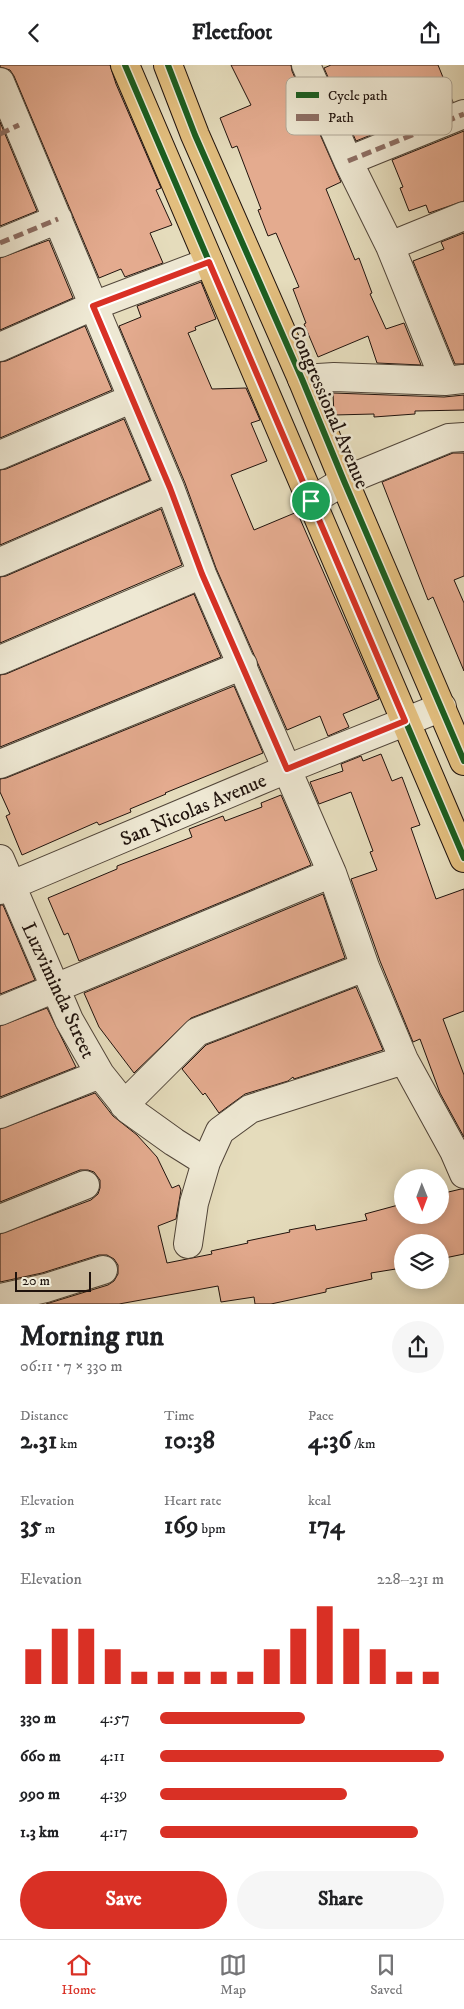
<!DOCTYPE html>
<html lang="en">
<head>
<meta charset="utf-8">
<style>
  :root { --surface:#fff; --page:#f6f6f6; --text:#202124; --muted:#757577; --line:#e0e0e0; --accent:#d93025 }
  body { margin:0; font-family:"IM FELL DW Pica",serif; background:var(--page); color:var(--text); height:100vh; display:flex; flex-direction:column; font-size:19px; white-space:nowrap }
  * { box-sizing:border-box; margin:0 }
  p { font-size:16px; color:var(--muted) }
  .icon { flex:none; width:28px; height:28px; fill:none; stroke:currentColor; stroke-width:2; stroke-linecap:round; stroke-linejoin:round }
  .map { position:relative; height:1239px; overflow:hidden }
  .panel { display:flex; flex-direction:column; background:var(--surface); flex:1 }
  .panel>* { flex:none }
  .needle { width:32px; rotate:179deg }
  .buttons { position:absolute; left:394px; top:1104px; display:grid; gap:10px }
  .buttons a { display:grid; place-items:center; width:55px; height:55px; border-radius:50%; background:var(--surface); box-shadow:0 2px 12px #0003; font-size:25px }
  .scale { position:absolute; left:15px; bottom:12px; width:76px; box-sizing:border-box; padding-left:5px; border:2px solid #20130d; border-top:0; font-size:14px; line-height:18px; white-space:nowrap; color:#20130d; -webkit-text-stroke:4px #eee8d3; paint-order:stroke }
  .pin { position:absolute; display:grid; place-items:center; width:42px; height:42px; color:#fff; margin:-21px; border:2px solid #fff; border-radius:50%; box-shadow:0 1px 5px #0007 }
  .round { display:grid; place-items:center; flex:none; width:52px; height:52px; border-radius:26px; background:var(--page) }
  .overview { display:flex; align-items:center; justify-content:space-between; height:85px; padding:0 20px }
  h1 { font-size:28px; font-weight:800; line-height:38px }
  .figures { display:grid; grid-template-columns:repeat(3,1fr); gap:8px; height:85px; padding:5px 20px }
  .figures div { display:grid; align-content:center }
  .figures b { font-size:25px; font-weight:800 }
  .figures small { font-size:14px; font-weight:400 }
  .figures p { font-size:14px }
  .chart { height:140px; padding:10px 20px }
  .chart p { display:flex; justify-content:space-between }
  .chart svg { width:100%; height:90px; margin-top:5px; stroke:var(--accent); stroke-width:6 }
  .button { display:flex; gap:10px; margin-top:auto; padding:10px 20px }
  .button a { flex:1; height:58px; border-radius:30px; background:var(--accent); color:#fff; font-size:20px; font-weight:800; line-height:58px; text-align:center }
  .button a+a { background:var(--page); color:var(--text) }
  ul { padding:0 20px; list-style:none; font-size:16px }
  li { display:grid; grid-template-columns:80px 60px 1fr; align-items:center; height:38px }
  li i { height:12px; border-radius:6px; background:var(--accent) }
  header { display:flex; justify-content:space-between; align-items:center; height:65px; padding:0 20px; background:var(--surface); font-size:22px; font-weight:800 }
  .menu { display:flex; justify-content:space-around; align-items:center; height:70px; border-top:1px solid var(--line); background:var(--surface); font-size:14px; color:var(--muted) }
  .menu a { display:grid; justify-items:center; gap:2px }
  .menu .current { color:var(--accent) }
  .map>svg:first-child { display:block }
</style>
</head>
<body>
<header><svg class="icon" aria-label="back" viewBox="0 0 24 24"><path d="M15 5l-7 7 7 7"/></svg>Fleetfoot<svg class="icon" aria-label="share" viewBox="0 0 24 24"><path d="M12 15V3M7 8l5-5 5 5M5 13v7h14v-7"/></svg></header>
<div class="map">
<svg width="464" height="1239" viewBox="0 0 464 1239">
  <rect width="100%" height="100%" fill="#e5dcbc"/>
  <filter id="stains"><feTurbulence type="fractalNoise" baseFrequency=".004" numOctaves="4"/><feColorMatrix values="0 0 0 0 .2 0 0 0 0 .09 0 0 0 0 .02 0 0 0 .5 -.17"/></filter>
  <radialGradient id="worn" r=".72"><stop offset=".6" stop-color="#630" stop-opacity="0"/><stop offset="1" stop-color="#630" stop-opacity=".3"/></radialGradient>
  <path fill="#e4ab8f" stroke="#20130d" d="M0 0H110L116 19 161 123 156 125 172 160 150 168 163 198 125 212 121 204 99 213 14 11 10 5 0 2Z
    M231 0H291L292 6 341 117 326 124 355 195 359 193 372 228 370 229 386 264 404 258 421 300 377 298 368 271 318 292 304 259 306 258 293 224 299 222 276 168 268 171 258 145 261 144 237 81 232 83 220 53 251 40Z
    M331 0H438L453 37 356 76 324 3Z
    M0 57 37 146 0 161Z
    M464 66V136L429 148 426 140 409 146 400 123 403 122 392 95Z
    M464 168V299H455L413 196 444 184 441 177Z
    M49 175 73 233 0 265V193Z
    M201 217 216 254 195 262 196 265 188 268 212 324 246 323 260 355 251 358 267 396 231 410 254 465 297 447 379 634 343 649 349 662 328 671 320 651 287 665 216 503 185 418 119 261 141 252 137 241Z
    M85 261 112 325 0 373V297L6 296Z
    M333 328 444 332 464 330V345L415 346V349L374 352V349L334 350Z
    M124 354 150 415 0 480V405L6 404Z
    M453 388H464V511L454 515 464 538V606L433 532 428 535 382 417Z
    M161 444 182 500 0 578V512L6 511Z
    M194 529 221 592 0 682V610L6 609Z
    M234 621 263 688 165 728 166 729 130 744 131 747 99 760 97 757 22 790 6 751 10 749 0 727V714L6 713Z
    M381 689 392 716 402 712 420 760 411 763 436 834 464 824V946L443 954 464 1010V1072L440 1028 420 974 413 977 380 896 351 814 377 805 370 787 373 786 351 727 319 739 310 717 343 706 341 699 361 691 363 696Z
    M281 730 311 800 79 896 68 868 64 870 48 833 117 804V801L192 772 189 764 223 751 225 756 262 742 261 738Z
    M323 829 345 893 191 953 134 1008 99 962 84 928Z
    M0 840H3L35 915 0 929Z
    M356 922 383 985 294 1014 293 1012 288 1016 245 1029 219 1048 205 1028 203 1030 182 1004 206 980Z
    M47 943 76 1002 0 1032V961Z
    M95 1028 113 1051 137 1070 157 1092 172 1123 179 1120 181 1125 176 1154 158 1161 167 1198 212 1189 211 1186 248 1178 247 1176 290 1167 289 1165 315 1160 316 1165 367 1155 365 1149 402 1139V1150H440V1129L461 1124H464V1189L440 1194V1178H402V1203L371 1208 372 1214 326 1224V1227L271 1239H255L254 1232 221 1237 218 1221 119 1239H46L108 1220 114 1216 118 1209V1200L114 1194 107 1190H99L42 1208 0 1217V1169L91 1135 98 1129 100 1123V1115L94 1107 88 1105H80L0 1137V1064Z"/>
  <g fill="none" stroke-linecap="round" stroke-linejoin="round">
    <defs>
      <path id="minor" d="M306 0 348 96 390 181 445 316
        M0 17 170 423 202 509 332 808 365 902 404 995 454 1086 464 1109
        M348 96 464 49
        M0 178 58 154
        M390 181 464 151
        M0 282 93 241 209 197
        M302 314 334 312 445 316 463 314
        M0 390 131 334
        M311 436 344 416 449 373 464 372
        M0 497 170 423
        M0 595 202 509
        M0 699 243 600
        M0 794 69 955 100 1009 128 1044 174 1077 206 1097
        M0 825 287 704 442 642
        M0 946 332 808
        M124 1040 197 967 365 902
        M0 1049 100 1009
        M0 1154 85 1120
        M188 1179 194 1138 206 1097 220 1066 250 1044 404 995
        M0 1233 46 1223 103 1205"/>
      <path id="major" d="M125 0 464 793
        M168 0 195 70 302 314 344 416 464 696"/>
    </defs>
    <use href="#minor" stroke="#514539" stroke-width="30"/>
    <use href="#major" stroke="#20130d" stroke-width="30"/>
    <use href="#minor" stroke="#eee8d3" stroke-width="28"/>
    <use href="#major" stroke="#e2be7e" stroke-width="28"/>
    <path stroke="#8d6e63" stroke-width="5" stroke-dasharray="10 5" stroke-linecap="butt" d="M0 69 19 60
      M348 96 464 49
      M0 178 58 154"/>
    <defs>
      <path id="cycleway" d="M125 0 464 793
        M168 0 195 70 302 314 344 416 464 696"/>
    </defs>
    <use href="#cycleway" stroke="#eee8d3" stroke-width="9"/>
    <use href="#cycleway" stroke="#1b5e20" stroke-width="6"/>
  </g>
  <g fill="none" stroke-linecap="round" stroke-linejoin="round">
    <defs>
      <path id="route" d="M209 197 405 656 287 704 202 509 170 423 93 241Z"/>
    </defs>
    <use href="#route" stroke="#fff" stroke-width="10"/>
    <use href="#route" stroke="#d93025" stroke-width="6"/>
  </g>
  <g text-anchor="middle" stroke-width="5" stroke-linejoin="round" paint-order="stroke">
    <g font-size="20" fill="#20130d" stroke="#eee8d3">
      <text transform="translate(330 342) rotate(67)" y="7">Congressional Avenue</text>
      <text transform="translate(193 744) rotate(-23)" y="7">San Nicolas Avenue</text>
      <text transform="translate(59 925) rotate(65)" y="7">Luzviminda Street</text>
    </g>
  </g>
  <rect x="286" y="12" width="166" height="58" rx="8" fill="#eee8d3" stroke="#b0a898" stroke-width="1"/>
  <rect x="296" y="27" width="23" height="6" fill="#1b5e20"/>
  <rect x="296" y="49" width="23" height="7" fill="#8d6e63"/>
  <g font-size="14" fill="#20130d">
    <text x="328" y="35">Cycle path</text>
    <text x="328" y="57">Path</text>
  </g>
  <rect width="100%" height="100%" filter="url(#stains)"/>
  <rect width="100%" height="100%" fill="url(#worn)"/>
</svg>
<div class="buttons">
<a><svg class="needle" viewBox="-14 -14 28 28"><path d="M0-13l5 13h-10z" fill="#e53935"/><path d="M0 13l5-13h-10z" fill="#757577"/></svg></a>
<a><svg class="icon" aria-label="layers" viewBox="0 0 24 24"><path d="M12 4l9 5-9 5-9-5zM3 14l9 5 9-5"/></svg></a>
</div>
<div class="scale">20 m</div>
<div class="pin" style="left:311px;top:436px;background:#1e9e55"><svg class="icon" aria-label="arrive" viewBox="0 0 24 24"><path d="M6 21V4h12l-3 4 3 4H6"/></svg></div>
</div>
<section class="panel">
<div class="overview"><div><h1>Morning run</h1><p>06:11 · 7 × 330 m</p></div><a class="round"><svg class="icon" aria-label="share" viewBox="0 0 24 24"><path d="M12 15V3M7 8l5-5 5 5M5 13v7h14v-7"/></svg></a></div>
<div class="figures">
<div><p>Distance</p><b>2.31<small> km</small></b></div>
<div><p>Time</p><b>10:38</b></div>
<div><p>Pace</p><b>4:36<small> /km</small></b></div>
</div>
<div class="figures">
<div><p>Elevation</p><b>35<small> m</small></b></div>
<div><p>Heart rate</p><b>169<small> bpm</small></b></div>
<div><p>kcal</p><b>174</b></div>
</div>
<div class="chart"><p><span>Elevation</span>228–231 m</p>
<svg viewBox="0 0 160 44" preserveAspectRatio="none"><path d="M5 44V27M15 44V17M25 44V17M35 44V27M45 44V38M55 44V38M65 44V38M75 44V38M85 44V38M95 44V27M105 44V17M115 44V6M125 44V17M135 44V27M145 44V38M155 44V38"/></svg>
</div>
<ul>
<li><b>330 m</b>4:57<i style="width:51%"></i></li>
<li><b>660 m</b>4:11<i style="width:100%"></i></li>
<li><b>990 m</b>4:39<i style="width:66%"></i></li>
<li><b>1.3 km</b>4:17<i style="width:91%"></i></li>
</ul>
<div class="button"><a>Save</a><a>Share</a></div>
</section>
<nav class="menu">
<a class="current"><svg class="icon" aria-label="home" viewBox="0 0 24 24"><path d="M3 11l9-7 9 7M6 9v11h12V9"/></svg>Home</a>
<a><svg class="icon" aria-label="map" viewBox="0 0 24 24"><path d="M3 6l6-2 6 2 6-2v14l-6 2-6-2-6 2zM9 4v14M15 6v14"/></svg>Map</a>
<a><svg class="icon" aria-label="saved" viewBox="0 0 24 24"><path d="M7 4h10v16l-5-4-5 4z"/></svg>Saved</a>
</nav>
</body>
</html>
